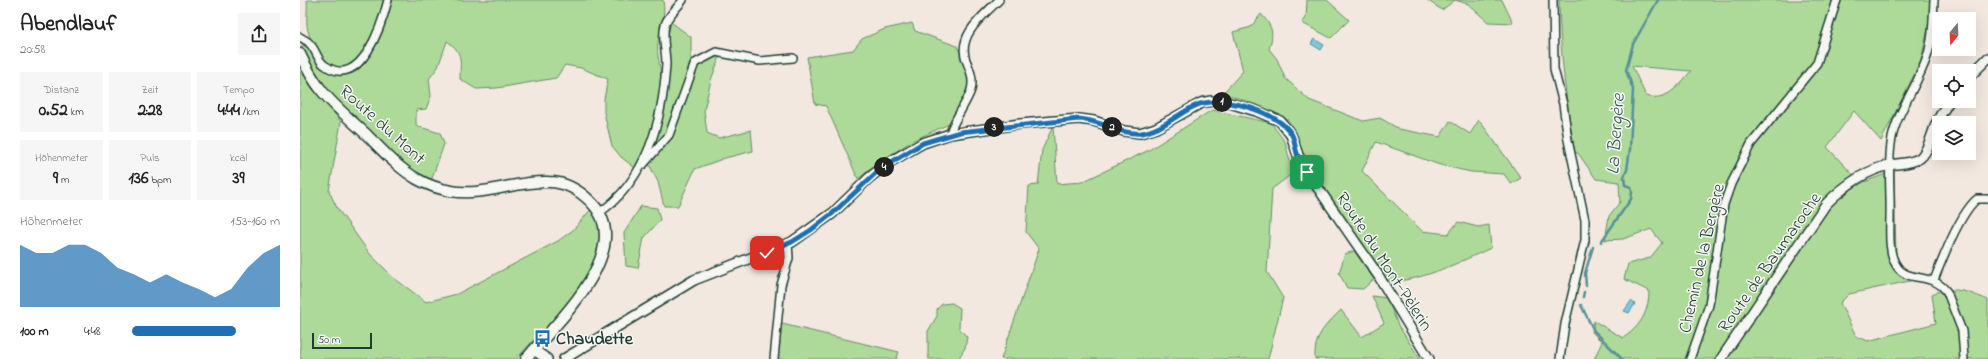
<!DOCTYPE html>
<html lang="de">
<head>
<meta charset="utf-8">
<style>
  :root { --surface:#fff; --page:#f6f6f6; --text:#222; --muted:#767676; --accent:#1f6fb2 }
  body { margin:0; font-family:"Indie Flower",sans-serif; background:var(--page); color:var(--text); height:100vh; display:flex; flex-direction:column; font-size:15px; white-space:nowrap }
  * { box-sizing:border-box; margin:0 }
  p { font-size:13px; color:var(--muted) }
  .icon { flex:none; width:22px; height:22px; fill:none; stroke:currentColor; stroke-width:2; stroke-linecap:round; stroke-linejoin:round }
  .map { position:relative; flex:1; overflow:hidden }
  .side { display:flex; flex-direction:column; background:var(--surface); width:300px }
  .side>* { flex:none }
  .needle { width:26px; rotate:198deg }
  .fabs { position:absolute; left:1632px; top:12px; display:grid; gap:8px }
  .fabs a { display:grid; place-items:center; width:44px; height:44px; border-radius:0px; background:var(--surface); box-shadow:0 4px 16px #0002; font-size:20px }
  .scale { position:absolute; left:12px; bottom:10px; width:60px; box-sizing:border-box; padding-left:4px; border:2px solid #1f3d34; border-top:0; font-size:11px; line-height:14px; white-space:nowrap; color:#1f3d34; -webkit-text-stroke:3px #f6f6f2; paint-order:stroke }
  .pin { position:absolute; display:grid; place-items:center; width:34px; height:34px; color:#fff; margin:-17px; border-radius:8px; box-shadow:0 2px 6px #0006 }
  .km { position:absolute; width:20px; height:20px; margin:-10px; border-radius:50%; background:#222; color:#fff; font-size:11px; line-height:20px; text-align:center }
  .round { display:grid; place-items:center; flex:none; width:42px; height:42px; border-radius:0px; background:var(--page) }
  .head { display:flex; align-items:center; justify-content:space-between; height:68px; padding:0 20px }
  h1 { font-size:22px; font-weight:800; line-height:30px }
  .figures { display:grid; grid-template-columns:repeat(3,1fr); gap:6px; height:68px; padding:4px 20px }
  .figures div { display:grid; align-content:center; border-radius:0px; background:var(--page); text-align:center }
  .figures b { font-size:17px; font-weight:800 }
  .figures small { font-size:11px; font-weight:400 }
  .figures p { font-size:11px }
  .chart { height:112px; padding:8px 20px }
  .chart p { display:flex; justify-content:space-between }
  .chart svg { width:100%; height:72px; margin-top:4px; fill:var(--accent); opacity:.7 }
  ul { padding:0 20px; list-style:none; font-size:13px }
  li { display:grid; grid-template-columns:64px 48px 1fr; align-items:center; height:30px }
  li i { height:10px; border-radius:5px; background:var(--accent) }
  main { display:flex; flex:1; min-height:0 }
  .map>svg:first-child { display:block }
</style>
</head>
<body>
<main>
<section class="side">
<div class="head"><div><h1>Abendlauf</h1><p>20:58</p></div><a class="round"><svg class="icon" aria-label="share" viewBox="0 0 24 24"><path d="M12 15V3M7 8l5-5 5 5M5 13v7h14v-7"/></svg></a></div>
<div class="figures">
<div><p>Distanz</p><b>0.52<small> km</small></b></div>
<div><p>Zeit</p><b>2:28</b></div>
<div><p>Tempo</p><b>4:44<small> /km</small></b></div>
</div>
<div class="figures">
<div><p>Höhenmeter</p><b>9<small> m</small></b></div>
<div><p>Puls</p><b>136<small> bpm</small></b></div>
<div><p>kcal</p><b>39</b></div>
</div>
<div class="chart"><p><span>Höhenmeter</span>153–160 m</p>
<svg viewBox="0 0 160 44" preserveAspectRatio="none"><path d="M0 44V6L10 11L20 11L30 6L40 6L50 11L60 20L70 24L80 29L90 24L100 29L110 33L120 38L130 33L140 20L150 11L160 6V44z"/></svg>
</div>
<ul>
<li><b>100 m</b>4:48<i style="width:70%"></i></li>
</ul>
</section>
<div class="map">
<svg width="1688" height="359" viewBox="0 0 1688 359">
  <rect width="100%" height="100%" fill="#f2e8df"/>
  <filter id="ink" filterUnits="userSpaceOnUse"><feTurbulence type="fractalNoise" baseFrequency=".025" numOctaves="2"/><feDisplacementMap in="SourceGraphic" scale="8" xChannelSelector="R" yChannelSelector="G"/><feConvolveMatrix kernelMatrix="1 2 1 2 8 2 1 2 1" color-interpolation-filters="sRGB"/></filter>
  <g filter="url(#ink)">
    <path fill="#aeda99" stroke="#668c66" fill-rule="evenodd" d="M7 0H84C79 19 72 41 60 57 39 87 17 56 9 34 5 25 8 10 7 0Z
      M90 0H363C366 18 360 25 358 42 356 54 361 67 361 79 362 106 348 144 335 168L321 157 312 146 304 113V99L308 79 281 68 265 65 256 78 197 88 176 89 160 79C160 61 164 53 147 41L138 67 129 79 131 96 126 109 116 110V126L140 133 144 144 131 181 109 169 43 108 16 76 1 46H7C11 52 14 60 19 65 29 75 46 79 58 70 71 60 84 16 90 0Z
      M1007 0H1027L1049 20 1031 38 1002 23 1006 18Z
      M1127 0H1202L1213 23 1188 22 1168 4 1155 0 1142 10Z
      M1259 0H1631L1628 28 1621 61 1581 141 1554 111 1527 147 1555 177 1542 195 1564 182 1594 171 1596 255 1604 269 1619 279 1549 294 1540 303 1556 336 1568 341 1636 323 1632 294C1652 285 1669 292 1688 300V359H1294L1302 342 1292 332 1294 321 1323 338C1340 327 1349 312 1349 291L1324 279 1328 264 1350 258 1362 243 1351 229 1323 239 1305 240 1309 216 1320 202 1319 182 1296 179 1278 153H1275C1266 102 1260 52 1259 0ZM1332 66 1391 71C1378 86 1367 102 1346 96Z
      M961 14C973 27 974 33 969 49L977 59 985 78 1009 100 1063 121 1080 118 1099 129 1140 137 1150 121 1170 134 1179 120 1221 178 1211 184 1204 174 1171 172 1140 165 1076 142 1062 171 1122 231 1148 234 1158 222 1178 227 1189 225 1191 248C1159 262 1125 280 1089 282L1008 167 1001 153 998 136 988 120 966 108 923 93 943 71 933 32 951 27Z
      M371 22 391 37V59L367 134 347 156 360 123 367 39Z
      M612 23 615 31 657 46 668 71 669 80 666 98 651 123 612 141 578 163 558 179 526 106 515 104 507 57 553 50 562 39 585 29Z
      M415 55 420 56 411 80 404 110 407 133 419 138 451 130 453 151 425 158 395 169 378 206H364L358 182 349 164 370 138 397 65Z
      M0 72 3 73 41 122 29 191 37 208 70 254 94 278 126 302 157 294 258 241 273 230 293 207 302 234 294 271 269 303 216 359H0Z
      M912 110 971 123 985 142 993 173 972 189 967 272 983 298 968 359H701L739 249 726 232 729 186 738 185 742 150 753 126 757 184 782 182 849 150Z
      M341 206 357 208 360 220 344 238 338 268 326 266 324 233Z
      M1054 251 1074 279 1063 289 1047 288 1039 273 1045 254Z
      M1072 296 1087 298 1098 325 1120 359H1015C1014 335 1025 326 1041 310L1062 337 1084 323Z
      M652 303 660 308 659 328 667 337 665 348 658 359H629L628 353V331L637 316V309L642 304Z
      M482 324 599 352 596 359H476L480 326Z"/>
    <path fill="#7dc8dc" stroke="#579099" d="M1014 39 1024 45 1021 50 1011 44Z
      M1331 301 1335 304 1329 313 1324 311Z"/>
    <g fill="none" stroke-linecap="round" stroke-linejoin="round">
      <path stroke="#579099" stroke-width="2.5" d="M1301 242 1331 199 1332 192 1331 187 1325 185 1324 177 1327 170 1330 149 1333 89 1326 70 1333 44 1358 0
        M1286 286 1285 273 1293 247
        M1283 297 1284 292
        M1281 305 1294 331 1322 359"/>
      <defs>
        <path id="minor" d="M1253 0 1254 69 1263 104 1268 140 1285 220V240L1265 324 1260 359
          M1634 0C1633 19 1633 39 1627 57 1618 85 1598 110 1592 138 1587 162 1591 192 1590 217 1590 231 1588 252 1596 265 1607 284 1632 271 1647 292L1662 331 1664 359
          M0 37C3 39 8 41 10 44 17 51 17 61 26 66 61 90 82 24 88 0
          M650 134C651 124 667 103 671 90 674 79 670 70 666 60 657 35 683 16 699 0
          M343 165 369 135 395 63 416 52 460 61 493 58
          M299 213C347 180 363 119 366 64 366 51 361 34 366 22 370 14 378 7 383 0
          M1634 280C1643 258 1660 213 1677 199H1688
          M474 359 481 285 489 258 488 243
          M1390 359 1409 305 1424 204 1431 184 1451 144 1517 63 1537 0"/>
        <path id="tertiary" d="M1669 77 1688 58
          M234 350 247 359
          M264 359 394 280 492 242 533 213 569 178 588 163 623 143 650 134 720 124 779 119 794 121 824 131 840 133 856 128 901 103 911 101 926 102 956 111 980 121 991 135 998 155 1007 172 1078 275 1129 359
          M1421 359 1526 204C1543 187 1566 170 1590 165 1600 163 1611 164 1620 158 1629 151 1632 132 1637 122 1640 115 1645 108 1649 101"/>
        <path id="secondary" d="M0 54C6 67 13 80 22 91 35 107 52 121 67 135 82 150 98 168 117 179 126 184 140 189 151 191 184 197 216 180 249 182 266 182 280 191 291 202 338 249 255 324 226 359"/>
      </defs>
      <use href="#minor" stroke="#1f3d34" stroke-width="10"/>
      <use href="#tertiary" stroke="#1f3d34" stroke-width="12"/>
      <use href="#secondary" stroke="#1f3d34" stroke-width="13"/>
      <use href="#minor" stroke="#f6f6f2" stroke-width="7"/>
      <use href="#tertiary" stroke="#f6f6f2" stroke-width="9"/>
      <use href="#secondary" stroke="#f6f6f2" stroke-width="10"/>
    </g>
  </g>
  <g fill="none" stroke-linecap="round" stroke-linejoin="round" filter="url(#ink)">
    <defs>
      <path id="route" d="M467 253 492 242 511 230 533 213 580 169 623 143 660 132 779 119C800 120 820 135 841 133 862 130 877 114 895 106 919 94 979 111 992 135 995 141 995 149 998 156 1000 161 1004 166 1007 172"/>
    </defs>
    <use href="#route" stroke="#fff" stroke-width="8"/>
    <use href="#route" stroke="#1f6fb2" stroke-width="5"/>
  </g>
  <defs>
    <symbol id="bus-bare" viewBox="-9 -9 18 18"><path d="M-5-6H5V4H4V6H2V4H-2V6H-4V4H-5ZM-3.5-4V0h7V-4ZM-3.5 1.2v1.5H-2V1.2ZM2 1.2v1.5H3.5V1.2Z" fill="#1f6fb2" stroke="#f6f6f2" stroke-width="2.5" paint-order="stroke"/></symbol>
  </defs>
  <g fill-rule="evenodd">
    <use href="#bus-bare" x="230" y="326" width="25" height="25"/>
  </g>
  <g text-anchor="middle" stroke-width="3" stroke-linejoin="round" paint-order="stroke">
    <g font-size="18" fill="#1f3d34" stroke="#f6f6f2">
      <text transform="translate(83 124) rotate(42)" y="6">Route du Mont</text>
      <text transform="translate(1401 258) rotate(-77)" y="6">Chemin de la Bergère</text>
      <text transform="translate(1085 261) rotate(57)" y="6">Route du Mont-Pèlerin</text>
      <text transform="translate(1469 262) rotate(-55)" y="6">Route de Baumaroche</text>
    </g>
    <g font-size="18" font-weight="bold" fill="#1f3d34" stroke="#f6f6f2" text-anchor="start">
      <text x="256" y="344">Chaudette</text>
    </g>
    <g font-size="19" font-style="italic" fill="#325956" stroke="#f6f6f2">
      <text transform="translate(1314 134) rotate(-86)" y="7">La Bergère</text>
    </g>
  </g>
</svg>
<div class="fabs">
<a><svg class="needle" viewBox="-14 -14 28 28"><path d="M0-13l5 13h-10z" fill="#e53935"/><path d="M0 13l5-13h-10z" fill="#767676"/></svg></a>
<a><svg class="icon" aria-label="locate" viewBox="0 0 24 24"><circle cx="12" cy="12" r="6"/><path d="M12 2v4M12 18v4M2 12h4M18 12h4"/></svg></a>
<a><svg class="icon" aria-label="layers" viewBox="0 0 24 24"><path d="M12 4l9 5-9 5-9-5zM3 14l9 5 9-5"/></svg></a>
</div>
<div class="scale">50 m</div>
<div class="pin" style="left:1007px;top:172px;background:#1e9e55"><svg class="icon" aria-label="arrive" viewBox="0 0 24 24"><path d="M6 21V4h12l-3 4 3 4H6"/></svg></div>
<div class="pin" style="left:467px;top:253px;background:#d93025"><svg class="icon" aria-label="check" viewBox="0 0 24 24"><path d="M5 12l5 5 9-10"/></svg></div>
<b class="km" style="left:922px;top:102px">1</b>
<b class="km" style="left:812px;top:127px">2</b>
<b class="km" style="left:694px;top:127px">3</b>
<b class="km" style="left:584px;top:167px">4</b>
</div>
</main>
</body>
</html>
